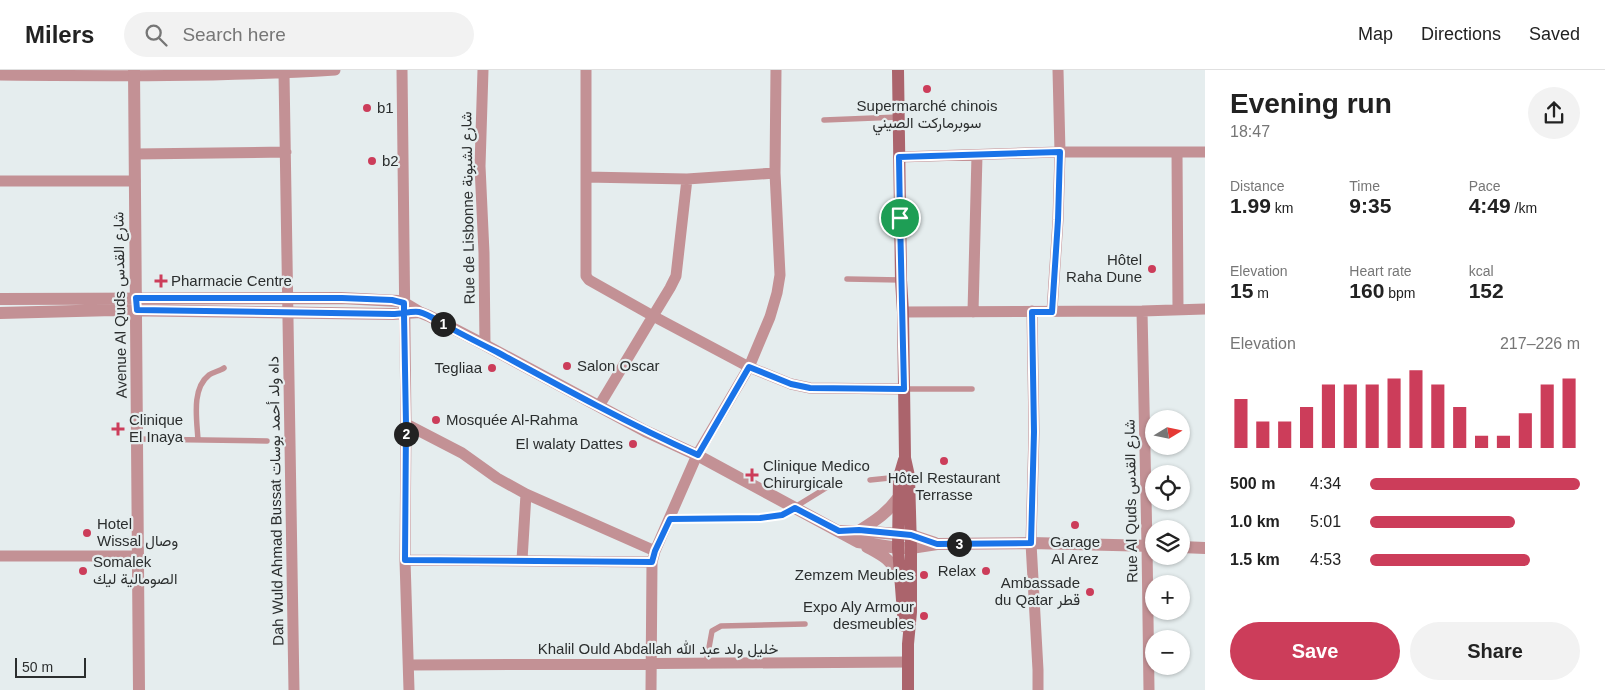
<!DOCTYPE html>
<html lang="en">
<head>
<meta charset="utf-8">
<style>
  :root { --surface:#fff; --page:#f2f2f2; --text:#222; --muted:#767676; --line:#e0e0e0; --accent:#cc3d5a }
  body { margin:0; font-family:Arial,Vazirmatn,sans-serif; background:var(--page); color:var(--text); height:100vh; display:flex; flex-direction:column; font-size:19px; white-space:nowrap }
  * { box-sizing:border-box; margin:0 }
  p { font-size:16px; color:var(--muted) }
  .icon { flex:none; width:28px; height:28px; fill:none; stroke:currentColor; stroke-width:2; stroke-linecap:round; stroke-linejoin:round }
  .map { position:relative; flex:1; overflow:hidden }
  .panel { display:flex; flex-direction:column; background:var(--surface); width:400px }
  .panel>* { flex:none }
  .needle { width:32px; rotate:80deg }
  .controls { position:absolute; left:1145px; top:340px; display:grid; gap:10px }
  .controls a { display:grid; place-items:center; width:45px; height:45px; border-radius:50%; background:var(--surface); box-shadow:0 1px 4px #0004; font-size:25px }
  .scale { position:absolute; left:15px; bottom:12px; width:71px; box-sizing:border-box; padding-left:5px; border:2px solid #2b2e2e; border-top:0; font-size:14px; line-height:18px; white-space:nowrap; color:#2b2e2e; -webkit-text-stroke:4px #e5edee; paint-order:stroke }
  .pin { position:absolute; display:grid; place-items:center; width:42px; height:42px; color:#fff; margin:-21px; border:2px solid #fff; border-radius:50%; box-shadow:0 1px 5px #0007 }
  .km { position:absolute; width:25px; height:25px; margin:-12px; border-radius:50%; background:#222; color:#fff; font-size:14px; line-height:25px; text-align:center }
  .round { display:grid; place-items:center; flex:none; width:52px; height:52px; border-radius:26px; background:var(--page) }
  .headline { display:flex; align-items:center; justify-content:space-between; height:85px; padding:0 25px }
  h1 { font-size:28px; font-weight:600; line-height:38px }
  .metrics { display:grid; grid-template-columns:repeat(3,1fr); gap:8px; height:85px; padding:5px 25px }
  .metrics div { display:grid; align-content:center }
  .metrics b { font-size:21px; font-weight:600 }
  .metrics small { font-size:14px; font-weight:400 }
  .metrics p { font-size:14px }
  .chart { height:140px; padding:10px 25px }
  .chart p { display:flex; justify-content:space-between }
  .chart svg { width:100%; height:90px; margin-top:5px; stroke:var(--accent); stroke-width:6 }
  .action { display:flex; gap:10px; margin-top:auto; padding:10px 25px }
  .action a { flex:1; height:58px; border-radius:30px; background:var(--accent); color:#fff; font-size:20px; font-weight:600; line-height:58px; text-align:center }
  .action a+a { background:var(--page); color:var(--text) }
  ul { padding:0 25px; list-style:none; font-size:16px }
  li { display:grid; grid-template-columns:80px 60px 1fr; align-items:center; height:38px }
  li i { height:12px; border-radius:6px; background:var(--accent) }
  header { display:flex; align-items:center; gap:30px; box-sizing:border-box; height:70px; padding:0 25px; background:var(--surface); border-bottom:1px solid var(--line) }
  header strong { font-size:24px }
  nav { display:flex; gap:28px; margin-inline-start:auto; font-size:18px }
  .search { width:350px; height:45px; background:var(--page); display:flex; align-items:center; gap:12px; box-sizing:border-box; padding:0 18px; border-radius:28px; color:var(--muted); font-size:19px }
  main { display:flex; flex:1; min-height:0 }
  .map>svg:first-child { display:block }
</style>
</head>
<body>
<header>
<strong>Milers</strong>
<div class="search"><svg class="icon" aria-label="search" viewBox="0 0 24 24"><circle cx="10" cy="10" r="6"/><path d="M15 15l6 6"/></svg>Search here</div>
<nav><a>Map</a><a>Directions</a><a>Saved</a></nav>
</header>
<main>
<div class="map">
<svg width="1205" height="620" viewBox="0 0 1205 620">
  <rect width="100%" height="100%" fill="#e5edee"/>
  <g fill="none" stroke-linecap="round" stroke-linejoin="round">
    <path stroke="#c39195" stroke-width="5.5" d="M824 50 899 47
      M847 209 901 210
      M904 319H972
      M137 369 267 371
      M198 370C197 350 191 319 209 305 213 302 220 301 224 298
      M870 410 899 407
      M669 449 761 448 782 445 834 413
      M706 594 712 561 721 556 805 554"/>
    <path stroke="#c39195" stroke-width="11" d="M402 0 406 354 405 490 409 620
      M483 0 480 96 484 183 485 275
      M586 0V206L589 210 653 246 599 336
      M284 3 294 620
      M0 5C112 6 224 7 335 0
      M1177 82 1178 239
      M135 84 286 82
      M899 87 1060 82H1205
      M586 107 687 109 775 103
      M687 109 676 206 670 218 653 246 749 297 791 314 810 318 904 319
      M0 111H135
      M1032 241 1034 362 1031 473 1038 600V620
      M1052 241 1058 150 1060 82 1058 0
      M1142 241 1147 475 1149 620
      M903 242 1142 241 1205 239
      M973 242 977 85
      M406 354 462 383 497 408 526 424 655 481
      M0 486H138
      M405 490 652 492
      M522 490 526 424
      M409 595 908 592
      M651 620 652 492 655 481 697 385 749 297 770 247 777 223 780 205 775 103 776 0"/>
    <path stroke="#c39195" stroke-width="12" d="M134 0 139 620
      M0 229 341 228 398 231 404 233 419 242 429 246 485 275 645 361 697 385 858 472 898 478H911L937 474 1031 473 1154 476
      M0 243 114 240 393 244 419 242
      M839 461H859L911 465 935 473
      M859 461C876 450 886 444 898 428
      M867 477C885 487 889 488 900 507
      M1181 477 1205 478"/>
    <path stroke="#ab646c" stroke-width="12" d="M898 0 901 210 903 242 905 388 909 406 911 478V542L908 574V620
      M904 556 898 478 899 407 904 390"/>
  </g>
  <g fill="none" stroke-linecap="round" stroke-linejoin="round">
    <defs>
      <path id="route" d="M900 148 904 319 810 318 791 314 749 297 698 385C629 354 563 318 497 282 479 273 461 264 443 254 436 250 428 244 419 242 411 241 401 244 393 244L137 240 136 228H342L392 230 404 233V244L406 354 405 490 652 492 655 481 670 449 760 448 782 445 795 438 839 461 859 460 911 465 937 474 1031 473 1034 362 1032 242H1052L1058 150 1060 82 899 87 900 148"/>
    </defs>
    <use href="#route" stroke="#fff" stroke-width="10"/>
    <use href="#route" stroke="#1a73e8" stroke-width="6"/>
  </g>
  <g fill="#cc3d5a" stroke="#e5edee" stroke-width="2">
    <circle cx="927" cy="19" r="5"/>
    <circle cx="367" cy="38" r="5"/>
    <circle cx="372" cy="91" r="5"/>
    <circle cx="1152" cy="199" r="5"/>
    <path d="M158.5 203.5h5v5h5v5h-5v5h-5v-5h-5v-5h5z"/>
    <circle cx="567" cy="296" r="5"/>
    <circle cx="492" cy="298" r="5"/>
    <circle cx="436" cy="350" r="5"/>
    <path d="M115.5 351.5h5v5h5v5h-5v5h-5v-5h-5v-5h5z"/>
    <circle cx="633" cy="374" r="5"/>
    <circle cx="944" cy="391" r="5"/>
    <path d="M749.5 397.5h5v5h5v5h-5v5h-5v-5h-5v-5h5z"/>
    <circle cx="1075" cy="455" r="5"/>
    <circle cx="87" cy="463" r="5"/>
    <circle cx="83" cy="501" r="5"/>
    <circle cx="986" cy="501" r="5"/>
    <circle cx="924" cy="505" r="5"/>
    <circle cx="1090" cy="522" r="5"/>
    <circle cx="924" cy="546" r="5"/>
  </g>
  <g text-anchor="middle" stroke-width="4.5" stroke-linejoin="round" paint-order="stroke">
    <g font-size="15" fill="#2b2e2e" stroke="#e5edee" text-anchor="start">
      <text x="927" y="41" text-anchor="middle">Supermarché chinois<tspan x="927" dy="17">سوبرماركت الصيني</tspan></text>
      <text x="377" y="43">b1</text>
      <text x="382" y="96">b2</text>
      <text x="1142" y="195" text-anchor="end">Hôtel<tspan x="1142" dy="17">Raha Dune</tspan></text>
      <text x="171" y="216">Pharmacie Centre</text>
      <text x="577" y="301">Salon Oscar</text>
      <text x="482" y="303" text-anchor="end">Tegliaa</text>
      <text x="129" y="355">Clinique<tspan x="129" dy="17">El Inaya</tspan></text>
      <text x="446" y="355">Mosquée Al-Rahma</text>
      <text x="623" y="379" text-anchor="end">El walaty Dattes</text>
      <text x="763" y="401">Clinique Medico<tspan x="763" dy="17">Chirurgicale</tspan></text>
      <text x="944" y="413" text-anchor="middle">Hôtel Restaurant<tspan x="944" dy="17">Terrasse</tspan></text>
      <text x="97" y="459">Hotel<tspan x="97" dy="17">Wissal وصال</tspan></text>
      <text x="1075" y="477" text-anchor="middle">Garage<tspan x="1075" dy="17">Al Arez</tspan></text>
      <text x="93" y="497">Somalek<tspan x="93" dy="17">الصومالية ليك</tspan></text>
      <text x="976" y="506" text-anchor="end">Relax</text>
      <text x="914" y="510" text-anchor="end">Zemzem Meubles</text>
      <text x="1080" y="518" text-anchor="end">Ambassade<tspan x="1080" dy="17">du Qatar قطر</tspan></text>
      <text x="914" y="542" text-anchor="end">Expo Aly Armour<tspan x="914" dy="17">desmeubles</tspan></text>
    </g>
    <g font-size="15" fill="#2b2e2e" stroke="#e5edee">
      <text transform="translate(468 138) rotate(-91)" y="5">Rue de Lisbonne شارع لشبونة</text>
      <text transform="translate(120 235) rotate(-91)" y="5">Avenue Al Quds شارع القدس</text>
      <text transform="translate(276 431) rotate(-91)" y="5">Dah Wuld Ahmad Bussat داه ولد أحمد بوسات</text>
      <text transform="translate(1131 431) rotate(-91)" y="5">Rue Al Quds شارع القدس</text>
      <text x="658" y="584">Khalil Ould Abdallah خليل ولد عبد الله</text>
    </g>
  </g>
</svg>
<div class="controls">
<a><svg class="needle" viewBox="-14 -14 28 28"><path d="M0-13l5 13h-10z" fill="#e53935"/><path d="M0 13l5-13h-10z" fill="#767676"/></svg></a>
<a><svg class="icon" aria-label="locate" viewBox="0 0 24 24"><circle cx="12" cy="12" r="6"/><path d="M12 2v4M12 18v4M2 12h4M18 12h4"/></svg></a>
<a><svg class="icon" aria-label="layers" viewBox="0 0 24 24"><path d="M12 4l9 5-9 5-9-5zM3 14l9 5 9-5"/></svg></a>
<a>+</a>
<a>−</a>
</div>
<div class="scale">50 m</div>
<div class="pin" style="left:900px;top:148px;background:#1e9e55"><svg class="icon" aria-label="arrive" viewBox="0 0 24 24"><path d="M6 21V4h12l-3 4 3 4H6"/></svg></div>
<b class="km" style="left:443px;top:254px">1</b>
<b class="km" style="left:406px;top:364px">2</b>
<b class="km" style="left:959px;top:474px">3</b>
</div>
<section class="panel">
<div class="headline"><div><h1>Evening run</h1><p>18:47</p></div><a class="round"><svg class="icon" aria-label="share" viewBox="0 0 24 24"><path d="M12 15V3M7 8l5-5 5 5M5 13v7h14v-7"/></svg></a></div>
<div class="metrics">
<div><p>Distance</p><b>1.99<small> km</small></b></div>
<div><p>Time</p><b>9:35</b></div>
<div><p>Pace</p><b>4:49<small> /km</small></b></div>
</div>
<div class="metrics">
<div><p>Elevation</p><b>15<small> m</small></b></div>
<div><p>Heart rate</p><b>160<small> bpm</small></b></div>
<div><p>kcal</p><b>152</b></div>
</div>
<div class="chart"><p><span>Elevation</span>217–226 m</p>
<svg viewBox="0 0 160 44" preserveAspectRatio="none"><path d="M5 44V20M15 44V31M25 44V31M35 44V24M45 44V13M55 44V13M65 44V13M75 44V10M85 44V6M95 44V13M105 44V24M115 44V38M125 44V38M135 44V27M145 44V13M155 44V10"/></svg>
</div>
<ul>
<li><b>500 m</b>4:34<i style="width:100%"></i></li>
<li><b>1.0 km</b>5:01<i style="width:69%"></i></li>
<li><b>1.5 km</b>4:53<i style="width:76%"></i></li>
</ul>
<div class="action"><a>Save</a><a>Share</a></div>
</section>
</main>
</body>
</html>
